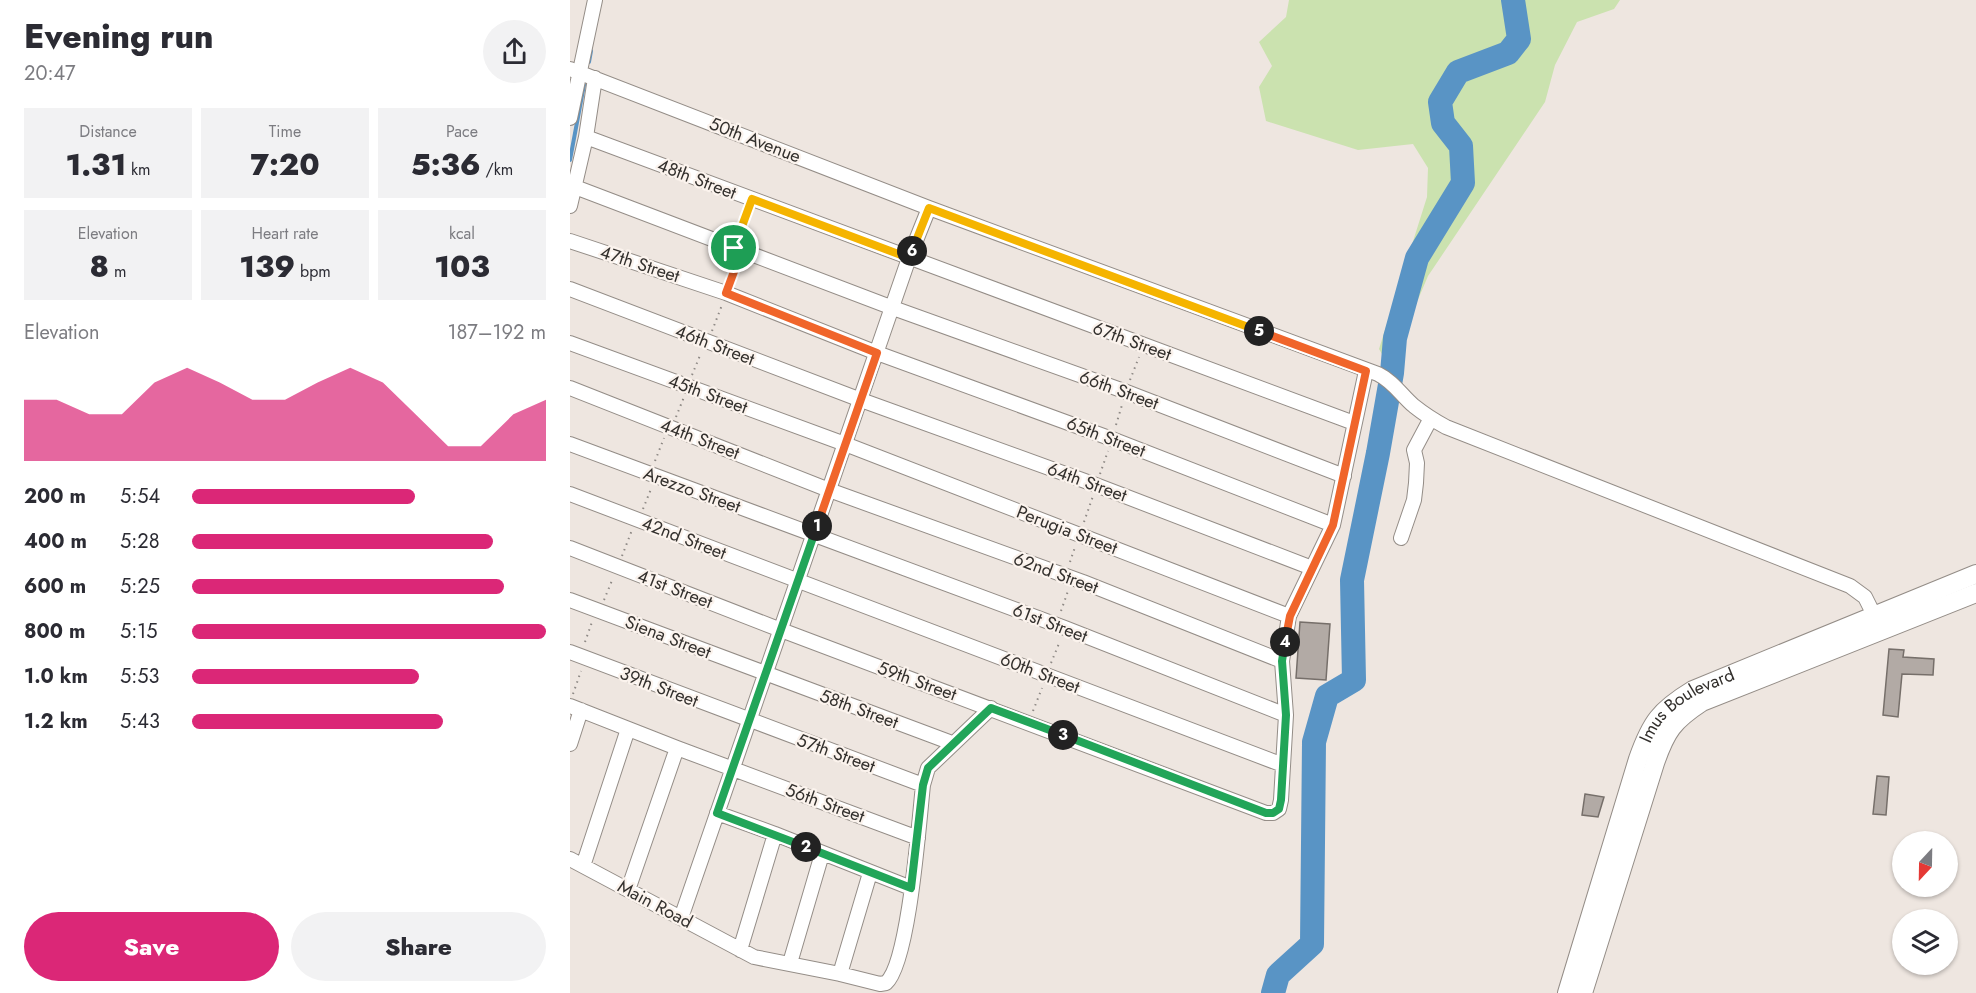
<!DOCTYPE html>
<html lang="en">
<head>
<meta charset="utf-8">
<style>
  :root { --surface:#fff; --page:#f2f2f3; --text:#2b2b33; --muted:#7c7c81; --accent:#db2777 }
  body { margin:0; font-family:Jost,sans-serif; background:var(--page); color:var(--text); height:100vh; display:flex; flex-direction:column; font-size:22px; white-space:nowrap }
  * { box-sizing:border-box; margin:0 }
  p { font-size:20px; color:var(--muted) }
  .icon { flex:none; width:33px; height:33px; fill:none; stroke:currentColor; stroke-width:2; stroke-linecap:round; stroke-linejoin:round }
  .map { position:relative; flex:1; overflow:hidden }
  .sheet { display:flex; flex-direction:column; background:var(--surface); width:570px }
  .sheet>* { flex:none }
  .needle { width:39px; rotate:202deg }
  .buttons { position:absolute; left:1322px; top:831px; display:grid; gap:12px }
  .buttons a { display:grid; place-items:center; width:66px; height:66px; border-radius:50%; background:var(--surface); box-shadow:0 2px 4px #0004; font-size:30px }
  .pin { position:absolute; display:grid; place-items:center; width:51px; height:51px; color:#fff; margin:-26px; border:3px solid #fff; border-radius:50%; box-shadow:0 2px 6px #0007 }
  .km { position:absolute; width:30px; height:30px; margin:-15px; border-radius:50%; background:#222; color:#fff; font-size:16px; line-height:30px; text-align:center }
  .round { display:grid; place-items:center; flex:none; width:63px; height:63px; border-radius:32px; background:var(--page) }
  .headline { display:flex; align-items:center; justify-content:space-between; height:102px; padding:0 24px }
  h1 { font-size:33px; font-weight:800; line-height:45px }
  .metrics { display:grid; grid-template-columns:repeat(3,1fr); gap:9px; height:102px; padding:6px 24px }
  .metrics div { display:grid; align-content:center; border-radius:0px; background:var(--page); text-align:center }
  .metrics b { font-size:30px; font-weight:800 }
  .metrics small { font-size:16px; font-weight:400 }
  .metrics p { font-size:16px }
  .chart { height:168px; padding:12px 24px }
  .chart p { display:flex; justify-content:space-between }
  .chart svg { width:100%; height:108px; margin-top:6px; fill:var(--accent); opacity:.7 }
  .cta { display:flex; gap:12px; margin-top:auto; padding:12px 24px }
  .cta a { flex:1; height:69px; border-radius:36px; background:var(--accent); color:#fff; font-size:24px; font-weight:800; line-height:69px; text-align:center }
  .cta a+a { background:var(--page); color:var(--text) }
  ul { padding:0 24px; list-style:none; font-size:20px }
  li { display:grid; grid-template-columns:96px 72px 1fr; align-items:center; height:45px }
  li i { height:15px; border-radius:8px; background:var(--accent) }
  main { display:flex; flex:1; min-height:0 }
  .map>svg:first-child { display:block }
</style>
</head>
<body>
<main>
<section class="sheet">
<div class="headline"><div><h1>Evening run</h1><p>20:47</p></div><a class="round"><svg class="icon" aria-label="share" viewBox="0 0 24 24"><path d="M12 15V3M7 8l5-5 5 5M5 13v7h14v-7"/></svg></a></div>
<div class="metrics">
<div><p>Distance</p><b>1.31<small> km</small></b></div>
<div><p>Time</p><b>7:20</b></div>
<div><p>Pace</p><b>5:36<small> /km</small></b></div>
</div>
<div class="metrics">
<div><p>Elevation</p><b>8<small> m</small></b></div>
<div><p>Heart rate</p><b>139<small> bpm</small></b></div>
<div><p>kcal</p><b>103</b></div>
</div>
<div class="chart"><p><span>Elevation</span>187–192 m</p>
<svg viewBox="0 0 160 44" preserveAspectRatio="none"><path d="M0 44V19L10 19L20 25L30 25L40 12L50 6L60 12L70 19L80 19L90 12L100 6L110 12L120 25L130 38L140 38L150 25L160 19V44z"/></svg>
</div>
<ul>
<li><b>200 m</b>5:54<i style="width:63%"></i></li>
<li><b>400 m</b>5:28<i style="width:85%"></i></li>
<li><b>600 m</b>5:25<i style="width:88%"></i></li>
<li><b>800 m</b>5:15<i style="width:100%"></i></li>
<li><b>1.0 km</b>5:53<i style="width:64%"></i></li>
<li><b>1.2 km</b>5:43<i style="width:71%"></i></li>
</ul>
<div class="cta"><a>Save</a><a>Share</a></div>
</section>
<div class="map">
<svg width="1406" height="993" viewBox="0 0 1406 993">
  <rect width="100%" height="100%" fill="#eee6e0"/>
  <path fill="#cbe2af" d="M719 0H1050L1044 9 1007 22 985 65 975 102 858 276 841 316 830 364 815 359 809 349 857 197 858 168 843 144 788 150 696 121 689 87 702 66 689 42 716 17Z"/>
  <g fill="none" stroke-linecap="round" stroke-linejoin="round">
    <path stroke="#5994c5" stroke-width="4" d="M19 62 21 51
      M0 160 14 85"/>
    <path stroke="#5994c5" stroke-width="24" d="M703 993 708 975 742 944 744 742 757 696 784 680 782 580 808 453 822 373 825 338 847 258 893 183 891 146 873 123 870 102 888 72 938 53 949 39 943 0"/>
  </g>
  <path fill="#b2aaa5" stroke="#766f6a" stroke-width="1.5" d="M730 622 760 624 756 680 726 678Z
    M1319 649 1334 650 1333 657 1364 659 1363 675 1332 674 1328 717 1313 715Z
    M1307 776 1319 777 1316 815 1303 814Z
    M1015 794 1034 797 1028 817 1012 815Z"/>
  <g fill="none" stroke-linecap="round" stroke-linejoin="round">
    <defs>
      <path id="minor" d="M0 69 359 208 808 374C824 382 831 395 844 406 854 414 865 421 876 427L1280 586 1295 597 1308 623
        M0 118 25 0
        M16 137 784 423
        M5 187 323 308 554 391 774 476
        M0 206 16 137 25 78
        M0 241 156 293 307 353 542 439 763 525
        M0 289 291 400 526 485 742 568
        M0 343 275 444 719 616
        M0 388 259 490 513 582 712 661
        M0 444 495 628 716 715
        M0 494 713 765
        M831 538 844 500 846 483 847 463 844 450 861 418
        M0 548 211 630 696 813H703L709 809 711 800 716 715 712 661 719 616 763 525 796 371
        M0 600 382 743
        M0 652 353 785
        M0 706 107 748 348 838
        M0 744 11 710
        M147 813 205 834 341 888
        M0 859 184 957 270 974 310 984 316 983C339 963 349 822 353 785L358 768 421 708
        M13 866 58 729
        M58 890 107 748
        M111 918 339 258 359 208
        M170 950 205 834
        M220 963 252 854
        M270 974 300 873"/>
      <g id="major">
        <path id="s1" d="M997 993 1068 759C1081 722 1090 710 1123 690L1406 574"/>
        <path d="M1013 993 1085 763C1096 731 1103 721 1132 702L1406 593"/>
      </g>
    </defs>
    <use href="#minor" stroke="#948d87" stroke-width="16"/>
    <use href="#major" stroke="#948d87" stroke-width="20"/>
    <path stroke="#8e8985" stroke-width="2" stroke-dasharray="1.5 4.5" stroke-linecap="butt" d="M169 236 178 211
      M161 280 167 263
      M142 331 152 305
      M122 375 131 353
      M560 380 569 357
      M106 417 114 397
      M546 425 552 405
      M85 461 94 438
      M530 474 538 451
      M73 509 81 489
      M514 522 523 496
      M52 556 62 530
      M500 562 505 547
      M34 600 43 578
      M491 611 498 591
      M15 642 22 622
      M481 663 490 641
      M3 694 11 671
      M463 711 472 688"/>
    <use href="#minor" stroke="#fff" stroke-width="14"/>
    <use href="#major" stroke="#fff" stroke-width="18"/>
  </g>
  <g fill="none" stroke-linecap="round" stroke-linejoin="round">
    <defs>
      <path id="split-1" d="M164 248 172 250 156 293 307 353 247 526"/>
      <path id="split-2" d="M236 847 147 813 247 526"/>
      <path id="split-3" d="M236 847 341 888 353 785 358 768 421 708 493 735"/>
      <path id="split-4" d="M493 735 696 813H703L709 809 711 800 716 715 712 661 715 642"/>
      <path id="split-5" d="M689 331 796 371 763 525 720 616 715 642"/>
      <path id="split-6" d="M342 251 359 208 689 331"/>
      <path id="split-7" d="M164 248 182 199 339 258 342 251"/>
    </defs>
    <use href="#split-1" stroke="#fff" stroke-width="12"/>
    <use href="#split-2" stroke="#fff" stroke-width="12"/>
    <use href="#split-3" stroke="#fff" stroke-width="12"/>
    <use href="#split-4" stroke="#fff" stroke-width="12"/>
    <use href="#split-5" stroke="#fff" stroke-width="12"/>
    <use href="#split-6" stroke="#fff" stroke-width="12"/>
    <use href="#split-7" stroke="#fff" stroke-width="12"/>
    <use href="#split-1" stroke="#f0652b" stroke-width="8"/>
    <use href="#split-2" stroke="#22a559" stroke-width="8"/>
    <use href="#split-3" stroke="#22a559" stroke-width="8"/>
    <use href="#split-4" stroke="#22a559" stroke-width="8"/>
    <use href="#split-5" stroke="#f0652b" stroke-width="8"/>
    <use href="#split-6" stroke="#f5b400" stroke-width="8"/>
    <use href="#split-7" stroke="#f5b400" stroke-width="8"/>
  </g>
  <g text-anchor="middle" stroke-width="4.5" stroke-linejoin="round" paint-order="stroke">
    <g font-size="18" fill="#33302d" stroke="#fbf3ed">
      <text transform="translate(185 140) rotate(21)" y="6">50th Avenue</text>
      <text transform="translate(127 179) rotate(21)" y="6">48th Street</text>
      <text transform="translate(70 264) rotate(18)" y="6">47th Street</text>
      <text transform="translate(562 341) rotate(20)" y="6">67th Street</text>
      <text transform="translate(145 345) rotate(21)" y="6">46th Street</text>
      <text transform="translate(549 390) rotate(20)" y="6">66th Street</text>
      <text transform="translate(138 394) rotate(20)" y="6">45th Street</text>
      <text transform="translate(536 437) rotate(21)" y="6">65th Street</text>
      <text transform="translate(130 439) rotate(21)" y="6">44th Street</text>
      <text transform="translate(517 482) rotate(20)" y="6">64th Street</text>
      <text transform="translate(122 490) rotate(20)" y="6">Arezzo Street</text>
      <text transform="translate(497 530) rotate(21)" y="6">Perugia Street</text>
      <text transform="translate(114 538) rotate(21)" y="6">42nd Street</text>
      <text transform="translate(486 573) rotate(20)" y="6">62nd Street</text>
      <text transform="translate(105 589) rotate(21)" y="6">41st Street</text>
      <text transform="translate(480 623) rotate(21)" y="6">61st Street</text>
      <text transform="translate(98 637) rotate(21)" y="6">Siena Street</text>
      <text transform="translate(470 673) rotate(21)" y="6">60th Street</text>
      <text transform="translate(347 681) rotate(20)" y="6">59th Street</text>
      <text transform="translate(89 687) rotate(21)" y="6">39th Street</text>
      <text transform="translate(289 709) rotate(20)" y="6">58th Street</text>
      <text dy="6" stroke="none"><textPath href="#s1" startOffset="321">Imus Boulevard</textPath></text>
      <text transform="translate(266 753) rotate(20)" y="6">57th Street</text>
      <text transform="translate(255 803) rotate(20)" y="6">56th Street</text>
      <text transform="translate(85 904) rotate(28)" y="6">Main Road</text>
    </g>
  </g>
</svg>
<div class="buttons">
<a><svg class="needle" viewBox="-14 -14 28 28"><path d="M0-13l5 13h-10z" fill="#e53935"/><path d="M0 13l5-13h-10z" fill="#7c7c81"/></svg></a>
<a><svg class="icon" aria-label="layers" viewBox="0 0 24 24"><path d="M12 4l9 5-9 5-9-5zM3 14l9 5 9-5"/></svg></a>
</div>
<div class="pin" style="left:164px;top:248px;background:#1e9e55"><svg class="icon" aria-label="arrive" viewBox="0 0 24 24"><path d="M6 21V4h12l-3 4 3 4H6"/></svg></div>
<b class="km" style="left:247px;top:526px">1</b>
<b class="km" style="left:236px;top:847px">2</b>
<b class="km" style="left:493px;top:735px">3</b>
<b class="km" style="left:715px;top:642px">4</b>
<b class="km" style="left:689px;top:331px">5</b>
<b class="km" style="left:342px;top:251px">6</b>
</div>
</main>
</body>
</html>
